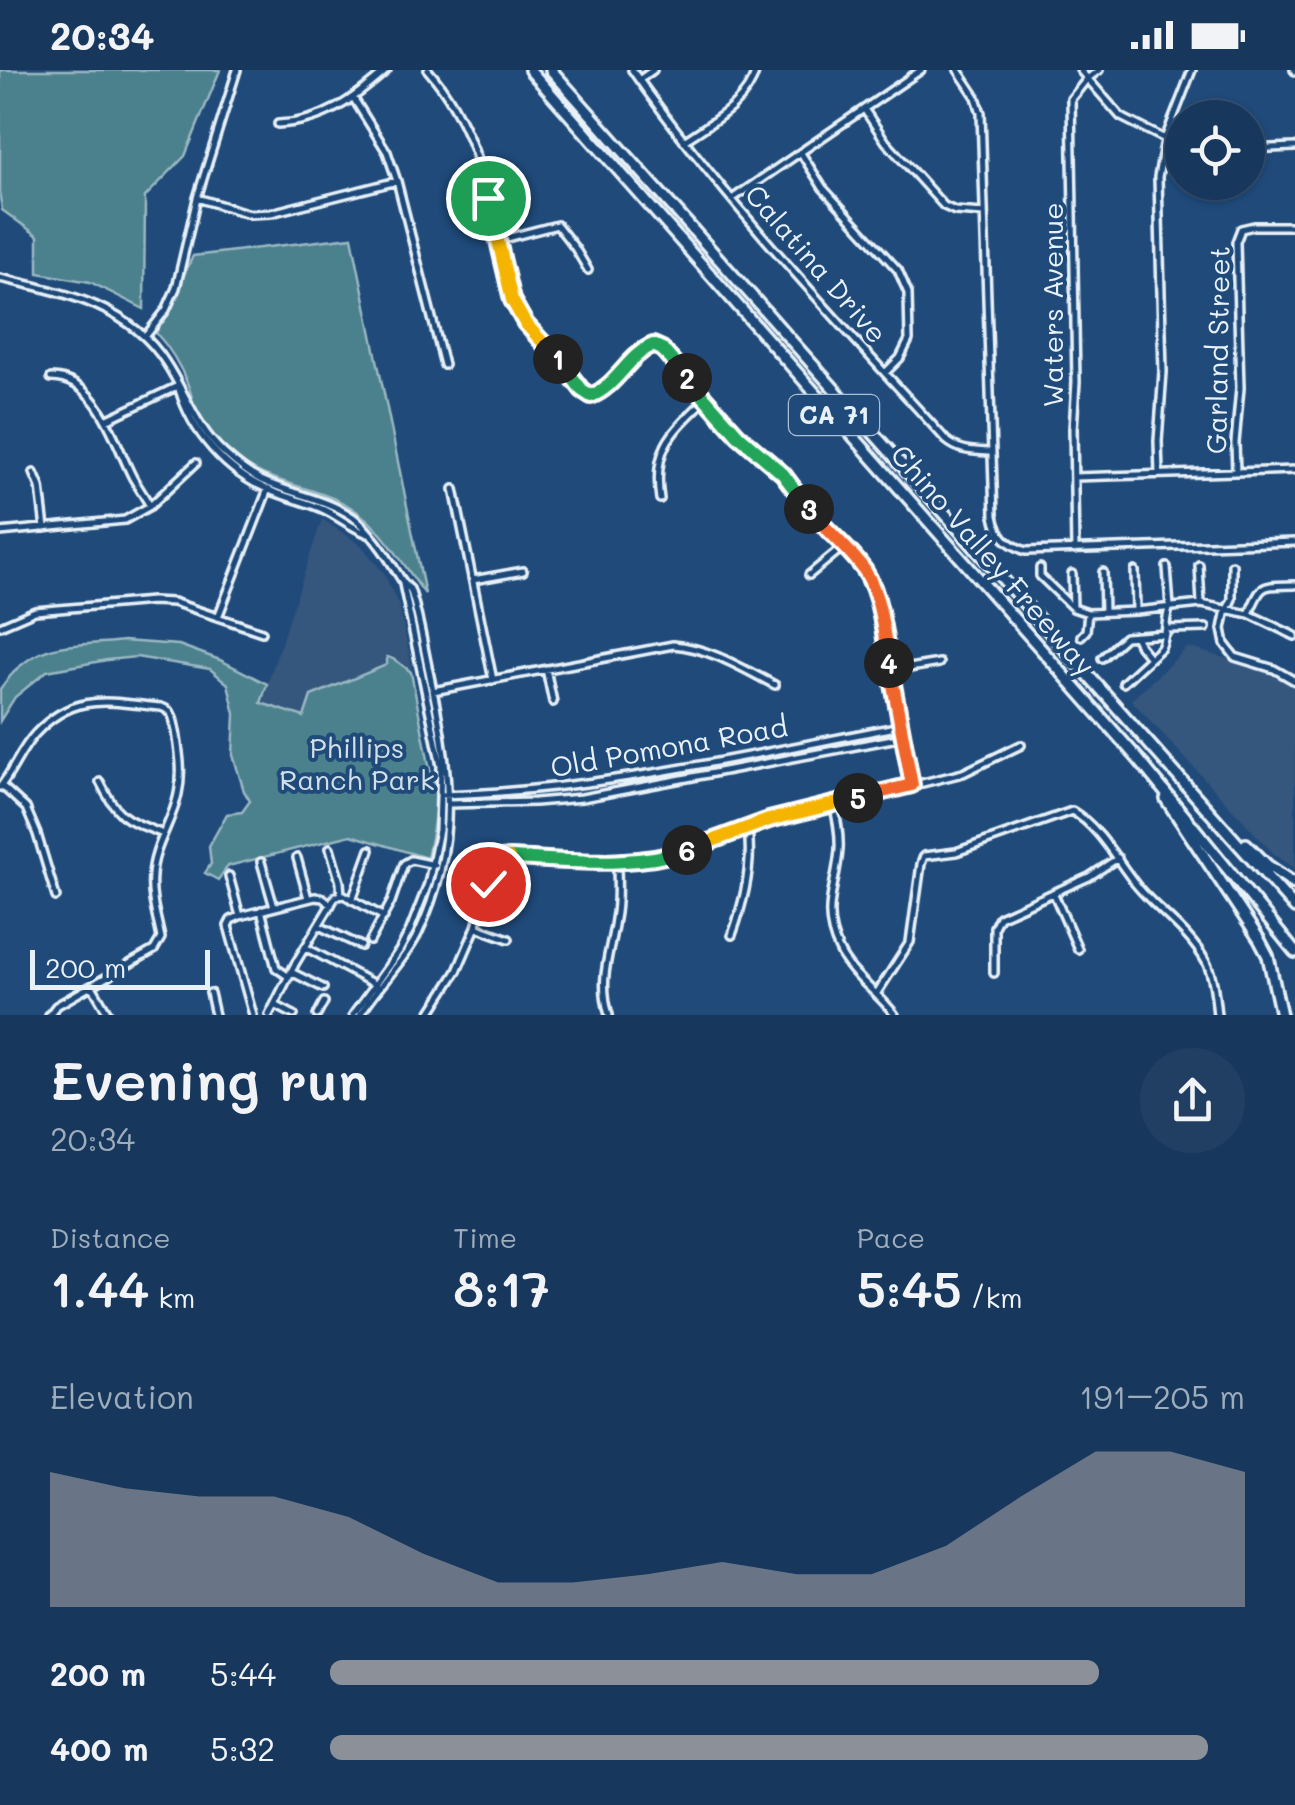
<!DOCTYPE html>
<html lang="en">
<head>
<meta charset="utf-8">
<style>
  :root { --surface:#17385c; --page:#203f62; --text:#f1f3f6; --muted:#9eacbb; --line:#365272; --accent:#8c9099 }
  body { margin:0; font-family:Mali,sans-serif; background:var(--page); color:var(--text); height:100vh; display:flex; flex-direction:column; font-size:38px; white-space:nowrap }
  * { box-sizing:border-box; margin:0 }
  p { font-size:32px; color:var(--muted) }
  .icon { flex:none; width:55px; height:55px; fill:none; stroke:currentColor; stroke-width:2; stroke-linecap:round; stroke-linejoin:round }
  .map { position:relative; height:945px; overflow:hidden }
  .details { display:flex; flex-direction:column; background:var(--surface); flex:1 }
  .details>* { flex:none }
  .buttons { position:absolute; left:1165px; top:30px; display:grid; gap:20px }
  .buttons a { display:grid; place-items:center; width:100px; height:100px; border-radius:50%; background:var(--surface); box-shadow:0 2px 8px #0004,0 0 0 2px var(--line); font-size:50px }
  .scale { position:absolute; left:30px; bottom:25px; width:180px; box-sizing:border-box; padding-left:10px; border:5px solid #e8f1f8; border-top:0; font-size:28px; line-height:35px; white-space:nowrap; color:#e8f1f8; -webkit-text-stroke:8px #1f4a7a; paint-order:stroke }
  .pin { position:absolute; display:grid; place-items:center; width:85px; height:85px; color:#fff; margin:-42px; border:5px solid #fff; border-radius:50%; box-shadow:0 2px 10px #0007 }
  .km { position:absolute; width:50px; height:50px; margin:-25px; border-radius:50%; background:#222; color:#fff; font-size:28px; line-height:50px; text-align:center }
  .round { display:grid; place-items:center; flex:none; width:105px; height:105px; border-radius:52px; background:var(--page) }
  .headline { display:flex; align-items:center; justify-content:space-between; height:170px; padding:0 50px }
  h1 { font-size:55px; font-weight:600; line-height:75px }
  .figures { display:grid; grid-template-columns:repeat(3,1fr); gap:15px; height:170px; padding:10px 50px }
  .figures div { display:grid; align-content:center }
  .figures b { font-size:50px; font-weight:600 }
  .figures small { font-size:28px; font-weight:400 }
  .figures p { font-size:28px }
  .chart { height:280px; padding:20px 50px }
  .chart p { display:flex; justify-content:space-between }
  .chart svg { width:100%; height:180px; margin-top:10px; fill:var(--accent); opacity:.7 }
  ul { padding:0 50px; list-style:none; font-size:32px }
  li { display:grid; grid-template-columns:160px 120px 1fr; align-items:center; height:75px }
  li i { height:25px; border-radius:12px; background:var(--accent) }
  .status { display:flex; justify-content:space-between; align-items:center; height:70px; padding:0 50px; background:var(--surface); direction:ltr }
  .status svg { height:28px; fill:currentColor }
  .map>svg:first-child { display:block }
</style>
</head>
<body>
<div class="status"><b>20:34</b><svg viewBox="0 0 49 12"><path d="M0 12V9h3v3zM5 12V6h3v6zM10 12V3h3v9zM15 12V0h3v12zM26 1h20v11H26zM47 4h2v5h-2z"/></svg></div>
<div class="map">
<svg width="1295" height="945" viewBox="0 0 1295 945">
  <rect width="100%" height="100%" fill="#1f4a7a"/>
  <filter id="ink" filterUnits="userSpaceOnUse"><feTurbulence type="fractalNoise" baseFrequency=".01" numOctaves="2"/><feDisplacementMap in="SourceGraphic" scale="20" xChannelSelector="R" yChannelSelector="G"/><feConvolveMatrix kernelMatrix="1 2 1 2 8 2 1 2 1" color-interpolation-filters="sRGB"/></filter>
  <g filter="url(#ink)">
    <path fill="#34567d" d="M322 449 361 475 384 503 399 536 412 596 411 602 405 600 390 587 384 596 359 608 355 607 305 648 261 633Z
      M1188 577 1277 604 1295 615V798L1274 784 1131 630Z"/>
    <path fill="#4c808d" stroke="#9ab8c2" stroke-width="2.5" d="M0 0H220L185 86 145 127 144 239 90 212 38 203V166L2 140 0 127Z
      M352 167 425 524C399 489 378 448 337 430 302 414 261 411 232 385 217 372 203 355 195 337 192 330 191 322 188 315 180 295 170 278 156 263L193 186Z
      M123 571 179 575 220 590 267 614 261 633 304 647 311 626 384 596 387 594V587C393 587 406 598 411 602L430 700C442 726 432 762 427 788L351 765 228 796 218 810 205 803 211 794 209 776 227 744 242 742 250 731 244 721 233 685 235 644 228 614 210 599 136 587 107 590 47 601 15 627 0 651V619C37 567 66 578 123 571Z"/>
    <g fill="none" stroke-linecap="round" stroke-linejoin="round">
      <defs>
        <path id="street" d="M428 0C470 48 485 109 499 170 503 189 505 212 512 231 521 253 540 267 555 285 566 299 575 316 591 326L599 323 643 279 653 275 662 279 739 366 783 404 822 455 862 495 875 521 913 715
          M632 0C725 132 838 251 946 370 960 382 974 381 991 382
          M958 0 976 27 981 43 994 446C998 466 1007 474 1026 481L1295 472
          M1080 0 1121 47 1165 69 1182 73
          M1294 0 1295 1
          M639 10 653 0
          M354 29 387 82 397 111 444 295
          M864 39 886 72 944 136 955 141 984 143
          M278 54C324 52 354 29 387 0
          M684 71C712 52 747 34 756 0
          M1248 79 1295 77
          M801 83 823 118 898 200 908 223 909 270 900 288 885 303
          M197 128 250 144 271 143 397 111
          M732 129 921 0
          M499 170 557 155 575 178 588 200
          M0 208C61 222 130 235 166 293 185 322 197 359 224 383 235 393 247 403 261 410 291 424 325 428 353 447 367 457 387 485 396 501 401 508 402 513 410 519 419 545 423 574 429 601 449 696 462 771 418 864 403 894 377 916 360 945
          M145 267 166 240 176 218 197 128 237 0
          M51 308C99 308 115 374 133 408 139 418 145 427 150 436
          M179 319C191 362 227 403 269 420 285 427 303 431 320 438 337 445 351 458 368 464
          M106 350 178 316
          M1236 402 1235 373 1240 318 1236 172 1241 159 1254 156H1295
          M34 403 40 417 45 458
          M1159 404 1158 371 1163 302 1158 107 1165 69 1192 0
          M1074 407 1295 400
          M454 419 493 610
          M660 429C652 378 672 362 706 329
          M0 462 125 450 150 436 196 393
          M1075 480 1073 359 1076 312 1071 29 1087 9 1099 0
          M1199 495 1201 534
          M1232 495V529L1225 544 1222 559 1225 574 1235 587 1274 599 1295 611
          M1040 498V506L1073 538 1088 543 1136 541 1201 534 1249 544 1295 566
          M1135 501 1136 541
          M1103 502 1104 542
          M1072 504 1073 538
          M809 505 843 477
          M473 510 523 501
          M1249 544C1262 512 1262 516 1295 515
          M218 547 268 419
          M0 556 35 541 152 531 173 532 262 562
          M1168 559 1206 558
          M1081 566 1086 561 1088 543
          M1135 566 1140 576 1150 588
          M1102 588 1125 567 1166 564
          M546 599 553 632
          M891 601 939 593
          M1123 613 1161 578C1168 563 1164 549 1170 537L1167 497
          M433 621 673 575C710 578 742 598 775 615
          M100 712C118 749 126 749 163 764
          M2 716 26 738 37 764 56 827
          M0 717C13 701 21 679 35 664 75 621 109 632 161 637 174 641 173 649 176 661 179 682 183 702 178 724 173 751 153 777 152 806 150 826 157 848 161 868L154 880 56 936 49 945
          M441 725C597 721 749 685 901 656
          M449 734 535 732 582 728 903 667
          M833 734C837 749 840 764 839 780 836 819 820 840 839 880 851 906 878 922 895 945
          M330 778 340 812 341 825
          M297 788 308 828
          M261 792 274 837
          M229 806 240 846 231 850 228 856 253 945
          M1054 824 1078 879
          M352 830 370 780
          M261 840 276 898 289 907
          M240 846 315 827 323 828 331 835
          M319 856 361 876
          M476 857 509 869
          M732 865C744 832 753 795 748 760
          M370 871 391 832 404 794 411 790 435 795
          M305 877 376 915
          M291 902 323 918
          M994 903V857L999 847 1089 807 1118 788
          M92 916 109 945
          M210 923 215 945
          M877 923 910 872 921 794 924 786 956 782 1072 741C1101 758 1117 792 1138 817 1160 843 1189 861 1206 892 1214 908 1215 927 1217 945
          M275 935 294 945
          M269 945 295 894 336 826 344 825 384 847
          M317 945 324 932
          M353 945 399 881 410 860 428 814 439 760 441 696 403 514
          M429 945 457 901 476 857 494 790 502 788 617 792 676 784 769 751 963 703 1021 675
          M609 945C598 908 610 885 615 849 619 830 617 811 617 792"/>
        <path id="highway" d="M530 0 1139 690 1295 882
          M551 0 1295 838
          M1166 729 1259 869 1268 886 1281 945
          M1246 774 1267 795 1295 814"/>
      </defs>
      <use href="#street" stroke="#e8f1f8" stroke-width="12"/>
      <use href="#highway" stroke="#e8f1f8" stroke-width="16"/>
      <use href="#street" stroke="#1f4a7a" stroke-width="5"/>
      <use href="#highway" stroke="#1f4a7a" stroke-width="9"/>
    </g>
  </g>
  <g fill="none" stroke-linecap="round" stroke-linejoin="round" filter="url(#ink)">
    <defs>
      <path id="split-1" d="M488 128 512 230 525 253 558 289"/>
      <path id="split-2" d="M558 289 582 320 591 326C617 316 628 285 653 275L662 279 687 308"/>
      <path id="split-3" d="M687 308 739 366 783 404 809 439"/>
      <path id="split-4" d="M809 439C825 459 844 474 859 493 881 518 883 562 889 593"/>
      <path id="split-5" d="M858 728 912 715 889 593"/>
      <path id="split-6" d="M687 780 769 750 858 728"/>
      <path id="split-7" d="M509 788C567 790 631 799 687 780"/>
      <path id="split-8" d="M488 814 494 790 509 788"/>
    </defs>
    <use href="#split-1" stroke="#fff" stroke-width="20"/>
    <use href="#split-2" stroke="#fff" stroke-width="20"/>
    <use href="#split-3" stroke="#fff" stroke-width="20"/>
    <use href="#split-4" stroke="#fff" stroke-width="20"/>
    <use href="#split-5" stroke="#fff" stroke-width="20"/>
    <use href="#split-6" stroke="#fff" stroke-width="20"/>
    <use href="#split-7" stroke="#fff" stroke-width="20"/>
    <use href="#split-8" stroke="#fff" stroke-width="20"/>
    <use href="#split-1" stroke="#f5b400" stroke-width="12"/>
    <use href="#split-2" stroke="#22a559" stroke-width="12"/>
    <use href="#split-3" stroke="#22a559" stroke-width="12"/>
    <use href="#split-4" stroke="#f0652b" stroke-width="12"/>
    <use href="#split-5" stroke="#f0652b" stroke-width="12"/>
    <use href="#split-6" stroke="#f5b400" stroke-width="12"/>
    <use href="#split-7" stroke="#22a559" stroke-width="12"/>
    <use href="#split-8" stroke="#f5b400" stroke-width="12"/>
  </g>
  <g text-anchor="middle" stroke-width="8" stroke-linejoin="round" paint-order="stroke">
    <rect fill="#1f4a7a" stroke="#acbfd2" stroke-width="2.5" x="789" y="325" width="90" height="40" rx="8"/>
    <g font-size="25" font-weight="bold" fill="#e8f1f8">
      <text x="834" y="354">CA 71</text>
    </g>
    <g font-size="28" fill="#e8f1f8" stroke="#1f4a7a">
      <text transform="translate(816 194) rotate(49)" y="10">Calatina Drive</text>
      <text transform="translate(1053 235) rotate(-90)" y="10">Waters Avenue</text>
      <text transform="translate(1218 280) rotate(-89)" y="10">Garland Street</text>
      <text transform="translate(993 490) rotate(49)" y="10">Chino Valley Freeway</text>
      <text transform="translate(669 677) rotate(-10)" y="10">Old Pomona Road</text>
    </g>
    <g font-size="28" fill="#d1e0e8" stroke="#1f4a7a">
      <text x="357" y="688">Phillips<tspan x="357" dy="32">Ranch Park</tspan></text>
    </g>
  </g>
</svg>
<div class="buttons">
<a><svg class="icon" aria-label="locate" viewBox="0 0 24 24"><circle cx="12" cy="12" r="6"/><path d="M12 2v4M12 18v4M2 12h4M18 12h4"/></svg></a>
</div>
<div class="scale">200 m</div>
<div class="pin" style="left:488px;top:128px;background:#1e9e55"><svg class="icon" aria-label="arrive" viewBox="0 0 24 24"><path d="M6 21V4h12l-3 4 3 4H6"/></svg></div>
<div class="pin" style="left:488px;top:814px;background:#d93025"><svg class="icon" aria-label="check" viewBox="0 0 24 24"><path d="M5 12l5 5 9-10"/></svg></div>
<b class="km" style="left:558px;top:289px">1</b>
<b class="km" style="left:687px;top:308px">2</b>
<b class="km" style="left:809px;top:439px">3</b>
<b class="km" style="left:889px;top:593px">4</b>
<b class="km" style="left:858px;top:728px">5</b>
<b class="km" style="left:687px;top:780px">6</b>
</div>
<section class="details">
<div class="headline"><div><h1>Evening run</h1><p>20:34</p></div><a class="round"><svg class="icon" aria-label="share" viewBox="0 0 24 24"><path d="M12 15V3M7 8l5-5 5 5M5 13v7h14v-7"/></svg></a></div>
<div class="figures">
<div><p>Distance</p><b>1.44<small> km</small></b></div>
<div><p>Time</p><b>8:17</b></div>
<div><p>Pace</p><b>5:45<small> /km</small></b></div>
</div>
<div class="chart"><p><span>Elevation</span>191–205 m</p>
<svg viewBox="0 0 160 44" preserveAspectRatio="none"><path d="M0 44V11L10 15L20 17L30 17L40 22L50 31L60 38L70 38L80 36L90 33L100 36L110 36L120 29L130 17L140 6L150 6L160 11V44z"/></svg>
</div>
<ul>
<li><b>200 m</b>5:44<i style="width:84%"></i></li>
<li><b>400 m</b>5:32<i style="width:96%"></i></li>
</ul>
</section>
</body>
</html>
